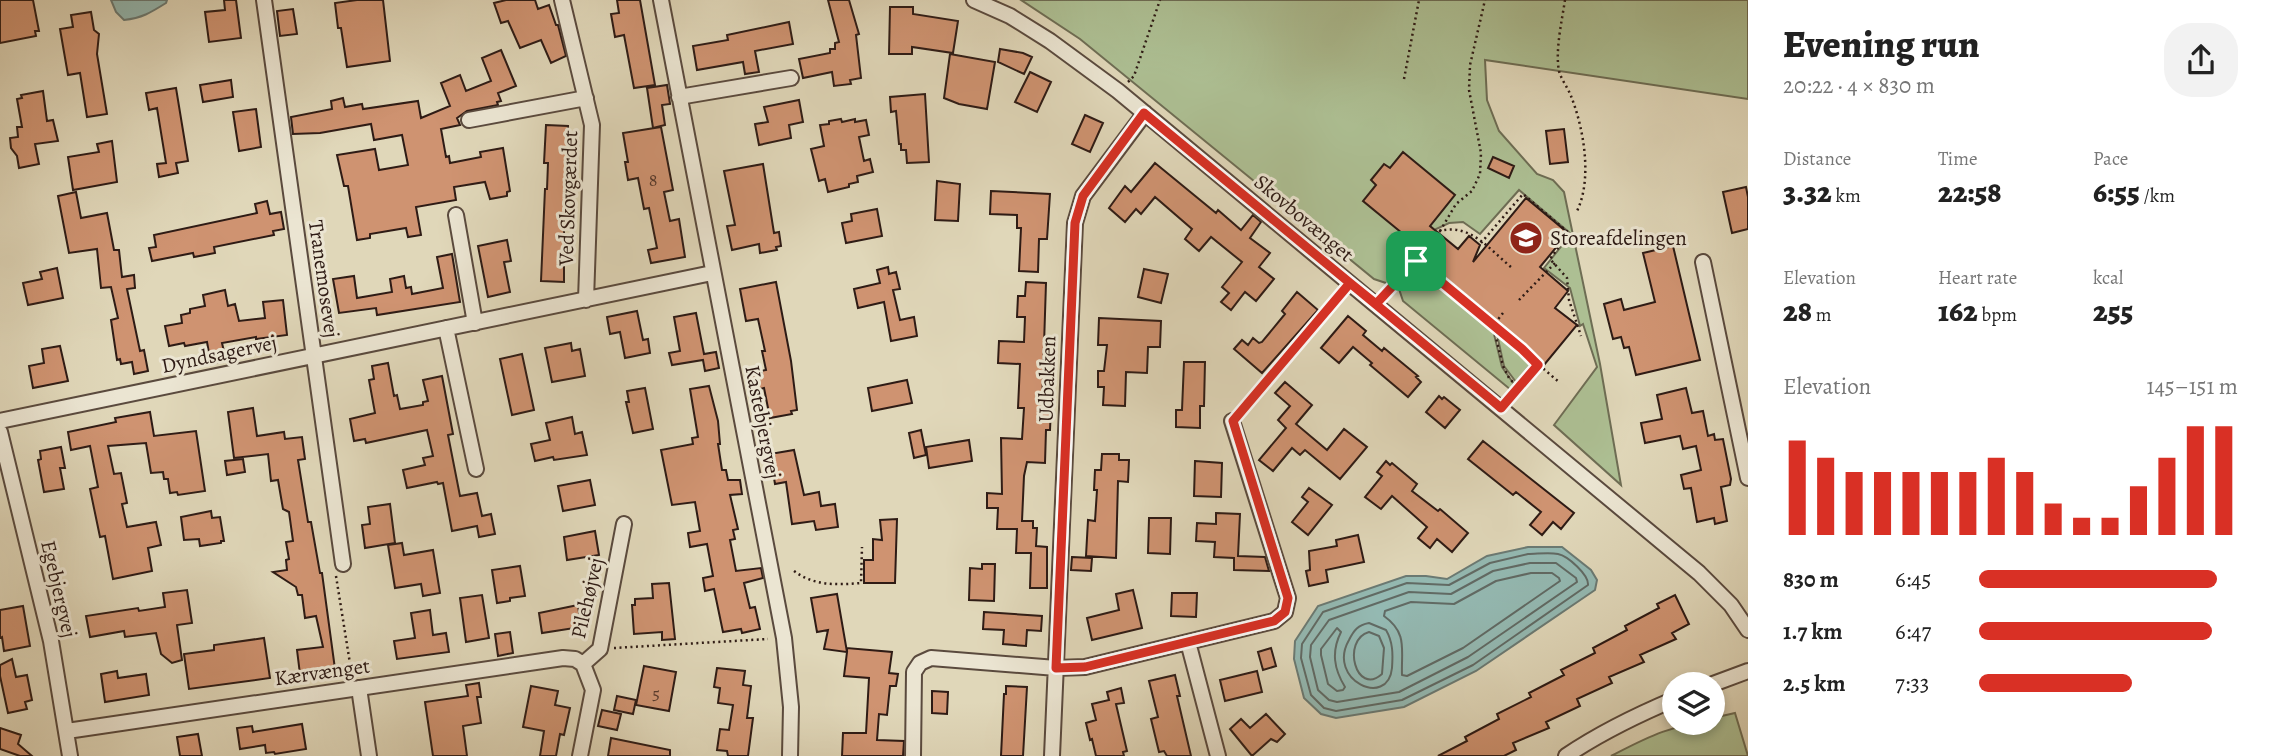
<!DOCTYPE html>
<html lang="en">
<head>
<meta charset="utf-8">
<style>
  :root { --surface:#fff; --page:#f2f2f2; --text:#222; --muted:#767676; --accent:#d93025 }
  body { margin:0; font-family:Alegreya,serif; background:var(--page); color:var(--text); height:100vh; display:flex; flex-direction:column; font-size:26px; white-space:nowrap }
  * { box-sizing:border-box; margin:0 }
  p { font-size:23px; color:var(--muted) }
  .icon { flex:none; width:38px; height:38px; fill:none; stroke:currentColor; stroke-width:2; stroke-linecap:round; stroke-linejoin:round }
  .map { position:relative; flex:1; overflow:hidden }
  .sheet { display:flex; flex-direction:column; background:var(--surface); width:525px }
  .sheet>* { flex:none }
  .tools { position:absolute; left:1662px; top:672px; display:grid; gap:14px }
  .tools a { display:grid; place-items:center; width:63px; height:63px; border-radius:50%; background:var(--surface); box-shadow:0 4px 10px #0003; font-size:35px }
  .pin { position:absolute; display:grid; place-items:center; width:60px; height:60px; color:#fff; margin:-30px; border-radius:14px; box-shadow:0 4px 10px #0006 }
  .round { display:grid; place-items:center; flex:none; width:74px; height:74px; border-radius:28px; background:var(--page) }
  .summary { display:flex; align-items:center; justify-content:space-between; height:119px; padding:0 35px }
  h1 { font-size:38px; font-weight:800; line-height:52px }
  .metrics { display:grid; grid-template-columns:repeat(3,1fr); gap:10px; height:119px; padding:7px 35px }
  .metrics div { display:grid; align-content:center }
  .metrics b { font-size:30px; font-weight:800 }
  .metrics small { font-size:19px; font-weight:400 }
  .metrics p { font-size:19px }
  .chart { height:196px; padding:14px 35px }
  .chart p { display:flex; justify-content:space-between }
  .chart svg { width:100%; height:126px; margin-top:7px; stroke:var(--accent); stroke-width:6 }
  ul { padding:0 35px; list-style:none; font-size:23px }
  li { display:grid; grid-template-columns:112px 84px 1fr; align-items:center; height:52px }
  li i { height:18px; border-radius:9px; background:var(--accent) }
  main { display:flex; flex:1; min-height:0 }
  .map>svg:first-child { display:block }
</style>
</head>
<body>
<main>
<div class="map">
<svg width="1748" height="756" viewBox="0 0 1748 756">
  <rect width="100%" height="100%" fill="#e0d7b9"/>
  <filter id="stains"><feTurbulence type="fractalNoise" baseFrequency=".00286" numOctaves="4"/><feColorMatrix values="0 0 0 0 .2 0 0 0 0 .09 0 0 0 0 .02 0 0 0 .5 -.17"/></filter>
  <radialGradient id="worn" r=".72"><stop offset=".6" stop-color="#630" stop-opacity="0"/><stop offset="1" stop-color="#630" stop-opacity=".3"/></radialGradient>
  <path fill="#adbf93" stroke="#6e6d54" stroke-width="2" d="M1021 0H1748V99L1485 60 1487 100 1499 131 1537 174 1553 180 1564 192 1600 364 1621 485 1554 425 1597 367 1583 324 1580 326 1570 288 1544 268 1571 234 1519 190 1480 234 1463 222 1449 223 1436 229 1392 285 1374 279 1080 39Z
    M1416 265 1489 326 1493 330 1502 367 1514 384 1511 390 1403 301 1399 289Z
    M1496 330 1534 360 1516 382 1504 366Z
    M1735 713 1748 756H1611C1646 738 1673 723 1713 723V718Z"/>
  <path fill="#94b9b2" stroke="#6b7a73" stroke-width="2" d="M111 0H167L166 3C150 13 142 18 124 20L116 12Z
    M1528 547H1562L1591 570 1597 580 1595 590 1476 671 1404 707 1336 718 1321 714 1304 698 1294 659 1295 641 1318 606 1406 576H1426L1447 579 1487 556Z"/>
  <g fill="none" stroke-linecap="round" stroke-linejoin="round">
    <path stroke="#616a64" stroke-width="2" d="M1528 554C1537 554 1549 552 1558 554 1568 556 1589 575 1588 585L1473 665 1402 700 1336 711 1324 708 1311 695 1301 658 1302 644 1323 612 1407 583 1449 585 1490 563Z
      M1530 563H1556L1576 578 1577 582 1468 657 1399 692 1337 702 1329 700 1318 690 1310 657 1311 645 1329 620 1409 592 1451 594 1493 571Z
      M1531 573H1552L1559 578 1560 581 1463 648 1407 676 1402 675C1401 650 1408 633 1384 616L1385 611 1411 602 1454 604 1496 581Z
      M1369 623 1386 630C1393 642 1393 654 1392 668 1388 709 1326 680 1349 640 1354 630 1358 625 1369 623Z
      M1337 628 1341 632C1331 652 1334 669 1345 687L1343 690 1337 691 1328 684 1321 655V649Z
      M1369 632 1379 636 1384 648 1382 674C1356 697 1341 640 1369 632Z"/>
  </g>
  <path fill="#cf9371" stroke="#2e1b15" stroke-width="2" d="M0 0H33L39 31H35L36 36 0 43Z
    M224 0H236L241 38 209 42 205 12 225 10Z
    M357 0H383L390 61 347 67 341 28H338L335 3Z
    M506 0H535L538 9 549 5 556 25H558L566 56 551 63 541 40 520 48 508 21 501 23 494 3Z
    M617 0H640L655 85 634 88 624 35 615 37 611 14 619 13Z
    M828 0H849L859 34 856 35 861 78 850 80 851 84 834 86 832 72 803 78 799 59 830 53V49H835V43L839 42Z
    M890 7H913V14L958 21 953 53 912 47V54H889Z
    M293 9 297 34 280 36 277 11Z
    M91 12 94 30 99 34 97 54 107 114 87 117 80 73 68 75 60 29 73 27 71 15Z
    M789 22 793 44 755 51 759 72 745 74 743 62 697 70 693 46 728 40 727 35Z
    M1000 49 1023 53 1032 57 1024 74 998 62Z
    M501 50 516 86 498 93 501 101 497 102 498 105 467 111 457 118 460 125 441 129 446 157 449 156 450 163 481 157 480 152 503 148 510 191 507 192V196L490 199 485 182 454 187 456 200 416 207 421 235 408 237 406 228 370 234V238L357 240 348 186H344L337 155 375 149 379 170 408 165 402 135 374 140 371 124 320 133 293 134 291 117 332 109 331 101 343 98 345 107 362 104 363 109 418 101 421 118 450 106 441 83 460 75 466 91 491 81 482 58Z
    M950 54 995 62 987 109 959 104 944 98Z
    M1030 72 1051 82 1037 112 1015 102Z
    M231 80 233 97 203 102 200 85Z
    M667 85 670 104 662 105 665 125 653 128 647 88Z
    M176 88 188 161 176 163 178 173 159 177 157 164 166 163 157 108 149 110 146 93Z
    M43 91 47 121 53 120 58 141 35 144 39 164 19 168 17 156 11 148 10 138 18 137 17 127H22L17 99 22 98 21 95Z
    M925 94 929 162 907 163 906 150H901V144H899L896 111 891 112 890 97Z
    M799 100 803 122 789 125 791 138 759 145 755 124 768 122 764 107Z
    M256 109 261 147 239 151 233 112Z
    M1085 115 1103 123 1090 152 1072 144Z
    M841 119 842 122 855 119V122L866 120 869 135 859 137 864 161 870 159 873 172 857 176 858 182 849 184V187L828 192 825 179 819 181 811 149 824 146 820 125 829 124V121Z
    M546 125 568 126 565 190H568L566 228H564V282L541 281 545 189H547L548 163H544Z
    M661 127 673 190 664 192 670 221 679 219 685 257 651 263 648 250 657 248 649 208 644 209 638 178 628 180 625 162H628L623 133Z
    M1564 129 1568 162 1550 164 1546 131Z
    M112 141 117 182 73 190 68 157 99 152 97 144Z
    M1403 152 1455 195 1430 226 1458 249 1469 236 1480 245 1473 262 1526 198 1568 233 1540 267 1568 291 1555 308 1577 325 1544 365 1501 328 1503 326 1425 261 1430 256 1363 201 1376 185 1371 180 1384 164 1390 168Z
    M1493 157 1514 166 1509 178 1488 168Z
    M1155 163 1216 213 1218 210 1241 230 1253 215 1261 222 1250 238 1270 253 1259 267 1274 279 1256 301 1245 292 1231 310 1221 302 1229 293 1222 287 1242 262 1211 237 1199 251 1185 239 1192 229 1155 197 1141 214 1136 209 1125 222 1109 208 1125 186 1131 192Z
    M763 164 774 233 779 232 781 246 776 247 777 250 760 253 759 244 732 250 727 226 735 225 724 171Z
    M937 181 960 184 958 221 935 220Z
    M1746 187 1748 197V229L1732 233 1723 192Z
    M991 191 1050 194 1047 239H1039L1038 272 1019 271 1021 228H1017V215L990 214Z
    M76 192 81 218 107 213 114 250H119L122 277 134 275 135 288 127 289 140 351 144 350 148 371 134 374 132 362 121 364 120 359 117 360 111 320 118 318 111 287 101 288 97 249 69 253 58 196Z
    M267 201 270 214 281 212 284 229 273 231 274 235 214 247 215 253 194 257 193 253 152 261 149 248 156 247 154 235 257 213 255 204Z
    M877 209 882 236 846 243 842 223 852 221 851 214Z
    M507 240 511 261 504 262 510 292 488 297 478 246Z
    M1673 246 1700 360 1636 375 1629 347 1624 348 1621 337 1613 339 1604 304 1621 299 1624 310 1655 302 1643 253Z
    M452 254 460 302 377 315 376 308 339 313 333 279 354 276 357 298 392 292 390 279 404 276 406 288 411 287 412 294 443 288 437 257Z
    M888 267 889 274 896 272 900 289 893 290 900 320 914 317 917 336 891 341 884 302 858 308 854 289 880 283 877 270Z
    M57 268 63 298 28 305 23 283 42 279 40 272Z
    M1144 269 1168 274 1161 303 1138 297Z
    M776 282 791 361 797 410 791 411 792 414 770 418 764 388 752 391 750 376 762 374 761 371 766 370 762 351H765L758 319 746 321 740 289Z
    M1026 282 1046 283 1042 407H1051L1050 430H1046L1045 463 1027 462 1024 476 1022 521H1033V528H1037L1036 546 1047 547V588H1030L1031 553H1016L1017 529H997L998 508H987V493L1002 494 1001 438 1022 439 1024 408H1018L1020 364 998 363 999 341 1024 342 1025 317H1017L1018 296H1025Z
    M225 290 228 306 235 304 239 321 265 318 263 302 283 300 287 335 256 339V337L222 343 226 360 211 364 207 342 185 346 184 343 169 346 165 326 182 323 181 315 190 313V309L205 306 203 295Z
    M1297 292 1318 310 1262 373 1234 349 1242 340 1248 345 1253 338 1259 343 1262 342 1285 314 1282 311Z
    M637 311 643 340 648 339 650 353 625 358 620 332 610 334 607 317Z
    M696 313 704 354 716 352 719 368 705 371 703 360 672 365 669 353 680 351 674 317Z
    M1348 316 1366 331 1363 335 1382 351 1384 348 1418 376 1416 377 1421 382 1408 397 1370 365 1372 363 1353 347 1339 363 1321 348Z
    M1099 318 1161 321 1160 347H1148L1147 373 1126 372 1125 406 1103 405 1104 387H1098V371H1104L1107 345H1098Z
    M571 343 572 351 580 349 585 376 552 382 545 348Z
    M60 346 68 381 33 388 29 366 44 363 42 349Z
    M522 354 534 410 512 415 500 359Z
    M1184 362H1205L1204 406H1200V428L1176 427V410H1182Z
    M388 363 394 396 397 395 400 409 423 405V402L428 401 423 380 442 376 453 434 448 435 460 496 477 493 482 516 491 514 495 534 479 537 477 526 452 531 443 483 438 484 437 482 407 488 403 470 425 465 423 458 433 456 427 430 366 443 365 439 354 441 350 419 375 413 369 380 374 379 372 366Z
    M907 380 912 403 872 411 868 388Z
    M1285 382 1312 405 1296 424 1327 450 1344 429 1367 447 1340 479 1305 450 1300 455 1292 448 1273 471 1259 460 1286 428 1278 420 1290 406 1275 393Z
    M709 386 718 421 720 444H718L722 470H726L728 480H740L742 494 730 495 738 529 733 530 735 539 730 540 736 571 761 568 763 578 744 583 750 608 755 607 760 629 742 633 741 629 723 632 714 589 705 591 703 578 713 576 707 544 690 547 688 533 700 531 695 502 672 505 661 450 693 444 692 438 698 437 690 389Z
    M645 388 653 429 633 433 626 402H629L627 391Z
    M1686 388 1692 413 1703 411 1708 436 1714 434 1715 440 1723 439 1731 479 1730 485 1721 487 1727 521 1715 524 1714 518 1697 522 1691 488 1684 489 1681 475 1701 470 1696 446 1683 449 1680 436 1645 443 1641 423 1662 419 1657 395Z
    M1439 396 1442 399 1444 397 1460 410 1445 428 1426 412Z
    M253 408 257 436 284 432 285 439 302 437 305 459 298 460 308 522H311L320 573H322L335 669 300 674 297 650 323 647 316 616 305 618 302 595H298L296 587 273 572 287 570 286 560 289 559 286 542 293 541 289 512 283 509 278 480 271 481 268 454 234 458 228 412Z
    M150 412 154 436 196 431 205 491 178 495 177 492 170 493 168 479H164L163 472 151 473 146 443 108 446 114 474 121 473 127 503 122 504 127 527 156 522 161 545 148 548 152 571 113 579 105 536 100 537 90 489 98 487 90 446 71 450 68 432 116 422 115 418Z
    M572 417 575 434 582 432 587 455 554 460 553 457 535 461 531 444 550 440 546 423Z
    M921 430 926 455 914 458 909 433Z
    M969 440 972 461 929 468 926 447Z
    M1483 441 1574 513 1561 529 1553 522 1542 535 1530 525 1541 512 1516 492 1513 495 1468 459Z
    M61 447 65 468H60L64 489 44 492 38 460 41 459 40 451Z
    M794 450 804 495 819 492 821 506 835 504 838 527 816 530 814 521 792 524 786 482 775 484 770 454Z
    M1102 454H1119V460H1129L1128 482 1118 481 1116 558 1086 556 1088 520 1095 521 1097 490H1094L1095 470H1101Z
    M243 459 245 472 227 475 225 461Z
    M1195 461 1222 463 1221 497 1194 496Z
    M1386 461 1390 465 1392 463 1417 484 1412 491 1438 511 1440 509 1468 533 1452 552 1437 539 1430 548 1418 538 1427 527 1392 496 1381 509 1365 497 1382 476 1377 472Z
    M590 480 595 505 563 511 558 486Z
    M1309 488 1332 505 1308 535 1292 522 1308 502 1302 497Z
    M390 504 395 543 365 548 362 525 370 524 368 507Z
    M211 511 212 518 220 517 224 541H221V543L200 546 199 539 184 540 181 517Z
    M1216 513 1240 514 1238 556 1265 557 1269 571 1234 570V558L1214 557 1215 542 1196 541 1197 523 1216 524Z
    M1149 518H1171L1170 554 1148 553Z
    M897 519 895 583H864V560H873V539L882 540 880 520Z
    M595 531 599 555 567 560 564 537Z
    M1358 535 1364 562 1326 570 1328 582 1309 586 1306 571 1310 570 1309 551 1337 546 1336 540Z
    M402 543 404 555 433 550 440 593 423 596 421 584 395 588 388 545Z
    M1072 557 1092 558 1091 571 1071 570Z
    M982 564H995L994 601 969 600 970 568 982 569Z
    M520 566 525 596 510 598V601L497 603 492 570Z
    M669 583 675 639 662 640V632L634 634 632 605H635V599L653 598 652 584Z
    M187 590 192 623 177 625 182 660 172 663 161 654 156 633 125 637 124 631 90 637 86 616 138 608 139 611 165 607 163 593Z
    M1133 590 1142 628 1092 640 1087 618 1119 610 1116 594Z
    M1172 593H1197L1196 617 1171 616Z
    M837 594 847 652V648L892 652 889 673 898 674 896 686H890L887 715 879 714 877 740 904 741 903 756H842L843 733H866L869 678 844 676 847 652 824 649 828 630 817 632 811 598Z
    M482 595 489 638 466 642 460 598Z
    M1675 595 1689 624 1672 633 1676 639 1640 655 1644 662 1609 677 1612 683 1577 699 1580 706 1546 722 1549 728 1513 743 1516 750 1504 756H1438L1467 741 1465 737 1499 719 1497 714 1531 697 1529 693 1564 675 1561 670 1595 653 1593 648 1627 630 1625 626 1659 608 1657 604Z
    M578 605 581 627 542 633 539 613Z
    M23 606 30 646 4 651 2 637 0 638V610Z
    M430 610 433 635 446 633 449 652 397 659 394 641 415 638 411 613Z
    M984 612 1042 616 1041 631 1027 630 1026 646 1003 644 1004 630 983 629Z
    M510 632 513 653 498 656 495 634Z
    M264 638 270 678 189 689 184 654 214 650V645Z
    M1271 648 1276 666 1263 670 1258 652Z
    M12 659 16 677 27 675 32 700 25 702 27 709 8 713 0 676V665Z
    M644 666 676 672 669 711 636 705Z
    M717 668 745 671 743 685 751 686 747 718H753L748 756H728L727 751 717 750 720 729 729 730 733 705 718 703 720 688 714 687Z
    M117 671 118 678 146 674 149 695 105 702 101 674Z
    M1257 671 1262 692 1225 701 1220 680Z
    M1175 675 1180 696H1177L1191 756H1167L1164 751 1159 752 1151 719 1158 717 1149 681Z
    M479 683 481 697H477L481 723 463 726 467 756H433L425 702 468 696 466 685Z
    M531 686 558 691 555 705 570 708 564 735 560 734 556 756H540L544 731 523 727Z
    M1006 686 1027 687 1023 756H1001L1004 694H1006Z
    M1121 688 1124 703 1116 704 1127 751 1123 752 1124 756H1096L1092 739 1090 740 1086 723 1096 720 1092 704 1109 700 1107 692Z
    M932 691 948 692 947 714 932 713Z
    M617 696 636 700 633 714 614 710Z
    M602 710 621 714 617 730 598 726Z
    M1266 714 1285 734 1277 742 1271 739 1252 756 1230 729 1241 719 1250 728Z
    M302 724 306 749 275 754 274 752 266 753 265 745 240 749 237 728 252 726 253 732Z
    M0 728 21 735 18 744 32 756H20L0 749Z
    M198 734 202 756H180L177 737Z
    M611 738 670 750V756H608Z"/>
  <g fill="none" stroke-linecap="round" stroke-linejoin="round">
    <defs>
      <path id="street" d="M264 0 343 564
        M562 0 592 125 586 300
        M661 0 784 638 791 707 790 756
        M974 0 1010 16 1050 41 1118 91 1699 573 1731 605 1748 630
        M679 97 791 78
        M469 120 586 98
        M456 215 475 323
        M1703 262 1748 478
        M446 328 476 469
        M0 421 712 273
        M0 432 51 641 70 756
        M1188 642 1218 756
        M583 664 600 649 624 524
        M1713 684 1748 671
        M359 688 369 756
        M67 731 563 658 575 659 583 664
        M580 756 593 690 583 664
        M913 756 914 672 920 663 931 658 1056 668 1085 667 1274 621 1285 612 1288 598 1232 421
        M1052 756 1075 223 1083 196 1145 113
        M1566 756C1600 733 1637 715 1675 699"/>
    </defs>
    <use href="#street" stroke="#5a4a3e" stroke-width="18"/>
    <path stroke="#2e1b15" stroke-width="2.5" stroke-dasharray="2 3.5" stroke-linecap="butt" d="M1565 0C1562 20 1555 51 1559 71 1561 79 1568 88 1571 96 1584 129 1593 181 1576 213
      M1404 79 1419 0
      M1128 82 1134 76 1160 0
      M1440 231 1456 204 1472 191 1480 174 1481 153 1469 90 1470 65 1485 0
      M1481 243 1523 194 1569 233 1550 259 1567 278 1569 300 1581 336
      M1415 261 1493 326 1503 366 1509 378 1520 389
      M1385 294 1440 231C1470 223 1489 249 1511 267
      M1519 300 1555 263
      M1503 313 1493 326 1559 382
      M1512 398 1538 365
      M1241 411 1341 293
      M794 571C814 586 837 585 861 583L862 547
      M336 576 352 676
      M614 648 768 639"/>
    <use href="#street" stroke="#ebe5d2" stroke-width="14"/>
  </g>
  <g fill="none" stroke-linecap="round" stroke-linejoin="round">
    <defs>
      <path id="route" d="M1416 261 1376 304 1350 283 1233 421 1288 598 1285 612 1274 621 1085 667 1056 668 1075 223 1083 196 1144 113 1350 283 1494 402 1501 408 1538 365 1522 349 1416 261"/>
    </defs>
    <use href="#route" stroke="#fff" stroke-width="14"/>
    <use href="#route" stroke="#d93025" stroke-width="9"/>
  </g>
  <defs>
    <symbol id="school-disc" viewBox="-11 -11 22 22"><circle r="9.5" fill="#8f2418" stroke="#ebe5d2"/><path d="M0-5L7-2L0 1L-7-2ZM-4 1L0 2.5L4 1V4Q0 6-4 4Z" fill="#fff"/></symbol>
  </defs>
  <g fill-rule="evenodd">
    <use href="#school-disc" x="1507" y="219" width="38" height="38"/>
  </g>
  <g text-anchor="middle" stroke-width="6" stroke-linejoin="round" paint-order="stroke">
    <g font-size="18" fill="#56392c">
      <text x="653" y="186">8</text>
      <text x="656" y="699">5</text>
    </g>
    <g font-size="21" fill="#2e1b15" stroke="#ebe5d2">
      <text transform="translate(568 198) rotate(-88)" y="7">Ved Skovgærdet</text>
      <text transform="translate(1304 218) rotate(40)" y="7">Skovbovænget</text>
      <text transform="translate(324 279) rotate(82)" y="7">Tranemosevej</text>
      <text transform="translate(219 354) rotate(-12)" y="7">Dyndsagervej</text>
      <text transform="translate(1047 379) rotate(-88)" y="7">Udbakken</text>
      <text transform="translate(763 422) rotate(79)" y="7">Kastebjergvej</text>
      <text transform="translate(59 589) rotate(77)" y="7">Egebjergvej</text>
      <text transform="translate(587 598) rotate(-77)" y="7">Pilehøjvej</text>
      <text transform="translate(322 672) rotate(-8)" y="7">Kærvænget</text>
    </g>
    <g font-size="21" fill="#2e1b15" stroke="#ebe5d2" text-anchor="start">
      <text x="1550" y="245">Storeafdelingen</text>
    </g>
  </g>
  <rect width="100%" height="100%" filter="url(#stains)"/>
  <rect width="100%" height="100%" fill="url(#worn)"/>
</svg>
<div class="tools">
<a><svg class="icon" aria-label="layers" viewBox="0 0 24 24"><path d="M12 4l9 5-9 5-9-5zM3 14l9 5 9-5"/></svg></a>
</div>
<div class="pin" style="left:1416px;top:261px;background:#1e9e55"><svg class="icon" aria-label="arrive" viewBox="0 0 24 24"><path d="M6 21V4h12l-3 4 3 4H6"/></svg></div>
</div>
<section class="sheet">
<div class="summary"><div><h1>Evening run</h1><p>20:22 · 4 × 830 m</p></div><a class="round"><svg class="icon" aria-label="share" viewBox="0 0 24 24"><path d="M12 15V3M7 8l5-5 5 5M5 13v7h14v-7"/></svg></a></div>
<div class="metrics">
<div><p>Distance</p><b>3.32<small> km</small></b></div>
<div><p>Time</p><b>22:58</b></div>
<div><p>Pace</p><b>6:55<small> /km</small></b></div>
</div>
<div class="metrics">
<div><p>Elevation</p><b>28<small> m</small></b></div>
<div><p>Heart rate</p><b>162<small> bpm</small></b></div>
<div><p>kcal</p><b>255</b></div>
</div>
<div class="chart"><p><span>Elevation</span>145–151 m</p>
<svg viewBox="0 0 160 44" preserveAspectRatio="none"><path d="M5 44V11M15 44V17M25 44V22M35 44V22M45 44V22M55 44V22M65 44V22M75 44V17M85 44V22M95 44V33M105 44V38M115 44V38M125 44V27M135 44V17M145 44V6M155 44V6"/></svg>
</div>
<ul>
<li><b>830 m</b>6:45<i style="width:92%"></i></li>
<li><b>1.7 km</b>6:47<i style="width:90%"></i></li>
<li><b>2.5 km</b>7:33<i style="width:59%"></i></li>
</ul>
</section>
</main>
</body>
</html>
